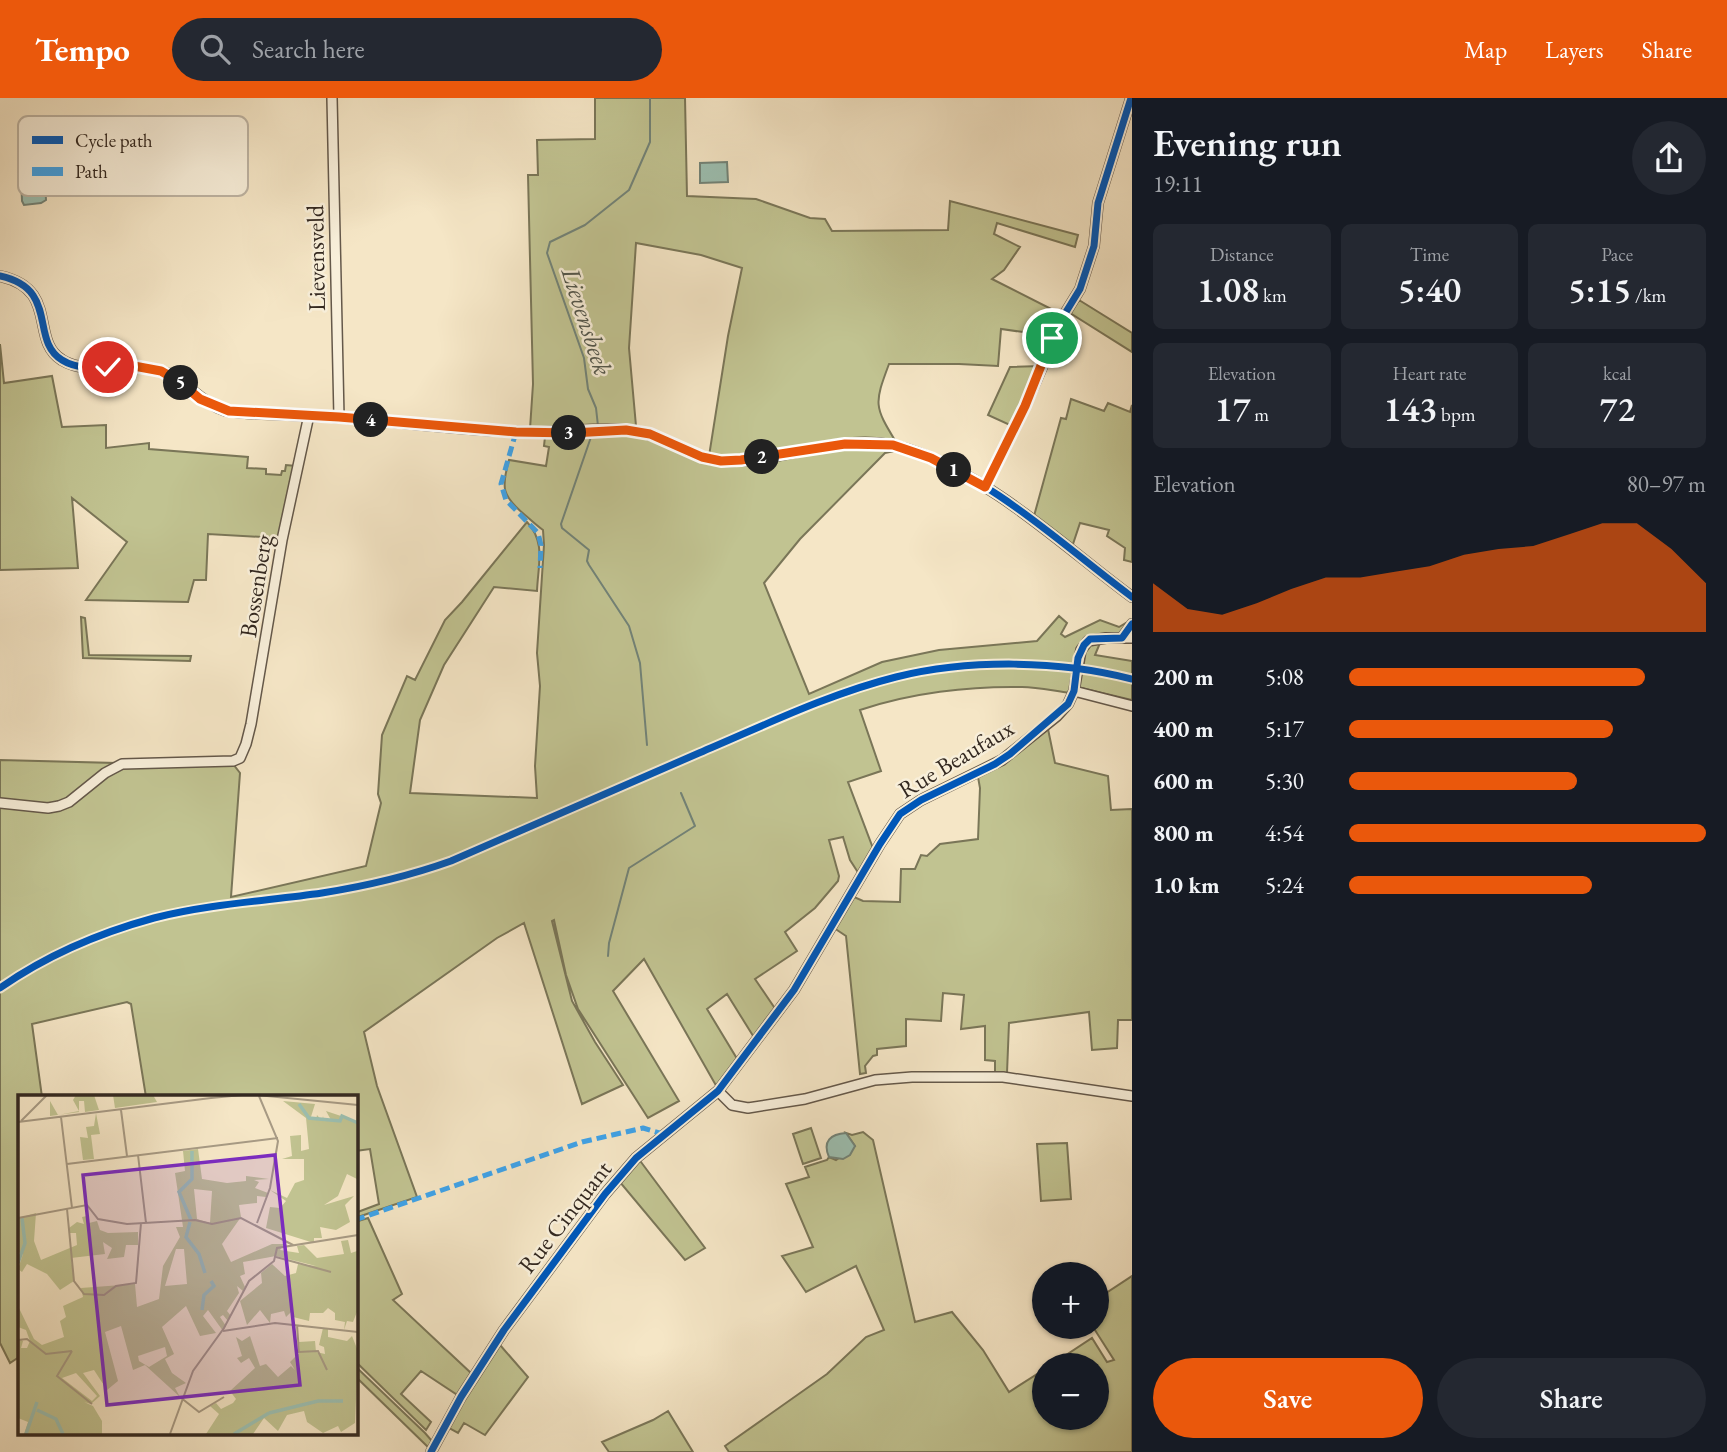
<!DOCTYPE html>
<html lang="en">
<head>
<meta charset="utf-8">
<style>
  :root { --surface:#171b24; --page:#242831; --text:#f1f3f6; --muted:#9ea1a6; --accent:#ea580c }
  body { margin:0; font-family:"EB Garamond",serif; background:var(--page); color:var(--text); height:100vh; display:flex; flex-direction:column; font-size:26px; white-space:nowrap }
  * { box-sizing:border-box; margin:0 }
  p { font-size:23px; color:var(--muted) }
  .icon { flex:none; width:38px; height:38px; fill:none; stroke:currentColor; stroke-width:2; stroke-linecap:round; stroke-linejoin:round }
  .map { position:relative; flex:1; overflow:hidden }
  .drawer { display:flex; flex-direction:column; background:var(--surface); width:595px }
  .drawer>* { flex:none }
  .buttons { position:absolute; left:1032px; top:1164px; display:grid; gap:14px }
  .buttons a { display:grid; place-items:center; width:77px; height:77px; border-radius:50%; background:var(--surface); box-shadow:0 2px 5px #0004; font-size:35px }
  .pin { position:absolute; display:grid; place-items:center; width:60px; height:60px; color:#fff; margin:-30px; border:4px solid #fff; border-radius:50%; box-shadow:0 2px 7px #0007 }
  .km { position:absolute; width:35px; height:35px; margin:-18px; border-radius:50%; background:#222; color:#fff; font-size:19px; line-height:35px; text-align:center }
  .round { display:grid; place-items:center; flex:none; width:74px; height:74px; border-radius:37px; background:var(--page) }
  .head { display:flex; align-items:center; justify-content:space-between; height:119px; padding:0 21px }
  h1 { font-size:38px; font-weight:600; line-height:52px }
  .figures { display:grid; grid-template-columns:repeat(3,1fr); gap:10px; height:119px; padding:7px 21px }
  .figures div { display:grid; align-content:center; border-radius:10px; background:var(--page); text-align:center }
  .figures b { font-size:35px; font-weight:600 }
  .figures small { font-size:19px; font-weight:400 }
  .figures p { font-size:19px }
  .chart { height:196px; padding:14px 21px }
  .chart p { display:flex; justify-content:space-between }
  .chart svg { width:100%; height:126px; margin-top:7px; fill:var(--accent); opacity:.7 }
  .button { display:flex; gap:14px; margin-top:auto; padding:14px 21px }
  .button a { flex:1; height:80px; border-radius:42px; background:var(--accent); color:#fff; font-size:28px; font-weight:600; line-height:80px; text-align:center }
  .button a+a { background:var(--page); color:var(--text) }
  ul { padding:0 21px; list-style:none; font-size:23px }
  li { display:grid; grid-template-columns:112px 84px 1fr; align-items:center; height:52px }
  li i { height:18px; border-radius:9px; background:var(--accent) }
  header { display:flex; align-items:center; gap:42px; box-sizing:border-box; height:98px; padding:0 35px; background:var(--accent); color:#fff }
  header strong { font-size:33px }
  nav { display:flex; gap:38px; margin-inline-start:auto; font-size:24px }
  .search { width:490px; height:63px; background:var(--page); display:flex; align-items:center; gap:18px; box-sizing:border-box; padding:0 24px; border-radius:38px; color:var(--muted); font-size:26px }
  main { display:flex; flex:1; min-height:0 }
  .map>svg:first-child { display:block }
</style>
</head>
<body>
<header>
<strong>Tempo</strong>
<div class="search"><svg class="icon" aria-label="search" viewBox="0 0 24 24"><circle cx="10" cy="10" r="6"/><path d="M15 15l6 6"/></svg>Search here</div>
<nav><a>Map</a><a>Layers</a><a>Share</a></nav>
</header>
<main>
<div class="map">
<svg width="1132" height="1354" viewBox="0 0 1132 1354">
  <rect width="100%" height="100%" fill="#f5e6c6"/>
  <filter id="stains"><feTurbulence type="fractalNoise" baseFrequency=".00286" numOctaves="4"/><feColorMatrix values="0 0 0 0 .2 0 0 0 0 .09 0 0 0 0 .02 0 0 0 .5 -.17"/></filter>
  <radialGradient id="worn" r=".72"><stop offset=".6" stop-color="#630" stop-opacity="0"/><stop offset="1" stop-color="#630" stop-opacity=".3"/></radialGradient>
  <path fill="#c1c391" stroke="#7a7658" stroke-width="2" d="M595 0H685L687 98 756 101 810 120 825 121 832 133 948 132 950 103 1078 137 1075 149 997 125 994 136 1020 149 1004 172 992 181 1063 217 1051 238 1001 231 998 268 959 266H889C874 306 874 308 896 344L804 349 732 360 709 358 728 238 742 170 701 157 636 145 629 250 636 328 530 331 533 286 528 77H538L537 42 595 41Z
    M1079 202 1132 235V254L1070 215Z
    M0 246 4 285 52 278 62 329 106 327V350L149 345V351L248 359 247 370 266 371V376L281 377 282 373H285L286 367 296 368 281 440 208 436 206 482H194L188 504 86 502 127 444 72 400 78 470 0 472Z
    M1040 268 1012 328 988 317 1010 269Z
    M1071 301 1104 313 1108 305 1130 314 1132 307V464L1124 462 1125 450 1107 438 1109 432 1080 425 1072 449 1034 418 1061 320 1066 321Z
    M594 334H629L730 367H743C793 358 849 340 899 352L885 355 800 441 764 485 809 596 882 564 939 552 1037 543 1059 518 1067 525 1061 536 1065 539 1100 522 1119 529 1126 525 1129 527 1121 536C1105 537 1086 534 1078 549L1070 595C1054 593 1038 589 1022 589 969 588 910 595 860 612L881 673 848 684 874 753 859 776 850 762 843 739 829 742 839 778 838 783 815 810 785 834 797 853 755 881 776 912 755 941 727 896 707 911 739 964 718 991 644 861 613 893 679 1003 648 1020 578 911 566 877 554 822 552 823 572 903 595 944 623 987 582 1006 524 825 497 840 364 934 377 988 417 1099 355 1120V1115L379 1106 370 1051 355 1053V999H146L131 906 127 904 32 926 42 999H19V1259L10 1265 0 1245V707L52 712 117 670 233 666 240 675 231 799 366 768 381 705 378 696 382 637 407 578 415 582 445 522 462 504 527 424C546 444 538 467 537 493L494 489 444 567 420 622 410 695 537 700 535 668 540 588 537 555 544 447 543 432C536 427 531 422 525 417 502 398 501 390 509 362L546 368 549 349 544 348 545 339Z
    M81 519 85 520 89 557 191 558 190 563 83 560Z
    M1092 544 1100 545 1095 557 1132 563V602L1077 589 1083 554Z
    M1048 631 1055 665 1108 678 1111 712 1132 711V922H1118L1117 950 1092 952 1089 914 1009 925 1007 975 995 976V963L985 962V928L961 931 964 897 943 895 941 923 906 921V948L877 951V957L873 958 865 968 866 975 860 976 846 838 834 830 852 798 863 803 900 804 901 771H915L921 757 927 758 940 746 978 741 980 690 978 679 1013 659Z
    M0 662 115 665C100 676 83 695 66 702 46 710 21 704 0 702Z
    M811 1030 821 1060 803 1066 793 1036Z
    M863 1034 873 1042 915 1224 952 1214 983 1252 1009 1294 1045 1271V1320H1097V1267H1051L1092 1240 1107 1264 1114 1262 1093 1229 1097 1228V1201L1132 1178V1354H729L725 1348 827 1276 866 1239 884 1232 856 1168 806 1194 782 1158 813 1149 786 1086 809 1079 805 1069 827 1062 829 1059 836 1062 855 1048 846 1035 852 1037Z
    M1067 1045 1071 1101 1041 1103 1037 1046Z
    M638 1060 705 1150 685 1162 619 1083Z
    M368 1120 402 1196 393 1202 472 1276 459 1298 421 1273 401 1296 431 1324 426 1332 355 1263V1124Z
    M500 1247 528 1279 485 1337 464 1325 458 1335 447 1329Z
    M355 1268 425 1335 432 1343 430 1351 355 1278Z
    M668 1313 693 1354H609L602 1344 653 1322Z"/>
  <path fill="#9cc0b2" stroke="#728378" stroke-width="2" d="M727 64 728 84 700 85V65Z
    M25 79 45 82 46 102 41 105 24 107 22 103C22 96 20 84 25 79Z
    M846 1035 855 1048 850 1057 843 1061 829 1059C822 1043 831 1036 846 1035Z"/>
  <g fill="none" stroke-linecap="round" stroke-linejoin="round">
    <path stroke="#728378" stroke-width="2" d="M598 328 596 310 588 291 584 260 547 155 550 144 585 127 629 92 650 44V0
      M605 335 603 337 591 339 561 426 562 430 589 452 587 463 589 467 629 528 640 565 647 647
      M608 858 609 845 629 770 695 728 681 695"/>
    <defs>
      <path id="minor" d="M332 0 339 319
        M0 178C60 191 29 242 62 262 87 278 129 264 158 272 183 278 198 304 226 313 261 318 297 316 332 319 397 323 462 333 528 334 560 335 597 329 628 332 663 335 689 361 723 363 783 366 847 330 907 351 992 379 1062 447 1132 499
        M985 389 1025 308 1042 269 1055 232 1080 191 1094 148 1098 105 1131 0
        M1122 540 1132 526
        M1074 593 1132 608
        M0 705 48 710 59 708 69 704 105 675 122 666 233 663 240 660 246 646 251 626 282 442 309 317
        M718 993 732 1007 748 1010 805 1001 875 982 912 979H1003L1132 998
        M431 1354 461 1299 504 1232 605 1096 636 1060 718 993 794 892 880 746 900 716 921 702 1002 662 1057 618 1068 606 1074 593 1081 552 1088 543 1106 540H1132"/>
    </defs>
    <use href="#minor" stroke="#64584a" stroke-width="12"/>
    <use href="#minor" stroke="#f8efda" stroke-width="9"/>
    <path stroke="#3ea3ea" stroke-width="5" stroke-dasharray="10 5" stroke-linecap="butt" d="M516 334 501 386 506 402 538 435 541 447 540 470
      M355 1122 582 1044 643 1030 663 1036"/>
    <defs>
      <path id="cycleway" d="M0 178C60 191 29 242 62 262 87 278 129 264 158 272 183 278 198 304 226 313 261 318 297 316 332 319 397 323 462 333 528 334 560 335 597 329 628 332 663 335 689 361 723 363 783 366 847 330 907 351 992 379 1062 447 1132 499
        M985 389 1025 308 1042 269 1055 232 1080 191 1094 148 1098 105 1131 0
        M0 890C47 857 99 835 154 820 209 806 266 803 322 795 366 788 409 778 451 763 534 727 616 691 699 655 763 628 828 596 896 579 969 561 1059 562 1132 581
        M431 1354 461 1299 504 1232 605 1096 636 1060 718 993 794 892 880 746 900 716 921 702 995 666 1010 656 1068 606 1074 593 1078 560 1084 547 1090 541 1122 540 1132 526"/>
    </defs>
    <use href="#cycleway" stroke="#f8efda" stroke-width="11"/>
    <use href="#cycleway" stroke="#0057b8" stroke-width="7"/>
  </g>
  <g fill="none" stroke-linecap="round" stroke-linejoin="round">
    <defs>
      <path id="route" d="M108 269 134 268 161 273 180 284 200 301 229 313 339 319 516 334 572 335 626 332 650 336 702 359 721 363 741 362 845 346 893 347 931 360 985 389 1025 308 1052 240"/>
    </defs>
    <use href="#route" stroke="#fff" stroke-width="14"/>
    <use href="#route" stroke="#ea580c" stroke-width="9"/>
  </g>
  <g text-anchor="middle" stroke-width="5" stroke-linejoin="round" paint-order="stroke">
    <g font-size="24" fill="#332820" stroke="#f8efda">
      <text transform="translate(316 160) rotate(-91)" y="8">Lievensveld</text>
      <text transform="translate(256 488) rotate(-81)" y="8">Bossenberg</text>
      <text transform="translate(956 661) rotate(-31)" y="8">Rue Beaufaux</text>
      <text transform="translate(565 1119) rotate(-52)" y="8">Rue Cinquant</text>
    </g>
    <g font-size="26" font-style="italic" fill="#52564c" stroke="#f8efda">
      <text transform="translate(587 223) rotate(72)" y="9">Lievensbeek</text>
    </g>
  </g>
  <g transform="translate(18 997)">
    <rect width="340" height="340" fill="#f5e6c6"/>
    <path d="M58 0H76L81 15 67 17 66 6H61V17L32 21V6L40 20 61 16 55 5ZM95 0H135L139 7 97 13ZM265 6 297 9 292 25H298L299 20 304 26 305 21 306 26 313 25 308 16 338 26 339 12V84L329 79 320 101 306 110 336 101 327 110 332 127 318 135 302 132 304 143H296V148L248 133 252 112 262 113 268 106 252 95 269 103 277 88 286 85V64H264L274 61 272 41 283 40V56L291 54 288 23ZM78 18 82 39 73 40 76 64 65 65 62 42 70 43 68 32 76 31ZM180 54 184 84 209 88 228 86V81L251 84 236 85 241 87 237 93 250 98 248 102 239 101V108L221 110 223 122 204 149 213 167 254 149H266L262 155 281 158 279 151 286 150 299 163 326 159 323 146 330 145 333 158 339 156V217L335 227 329 226 326 235 327 227 317 225V218L310 213 305 218H292L291 226 275 222 274 216 268 222 266 216 253 219 252 228 242 215 229 230 222 206 244 188 243 178 254 169 267 181 278 178 280 169 298 171 258 161 225 167 227 179 222 181 227 192 225 196 219 191 221 198 209 216 213 221 210 226 205 220 202 222 208 231 205 236 190 215 185 221 198 238 182 241 168 211 144 232 156 259 147 264 154 278 168 288 157 293 162 302 127 270 115 275 103 231 87 237 100 286 89 295 76 275 65 278 82 301 73 309 66 307 75 311 84 326V339H6L10 327 0 323V243L5 246 3 253H9L12 246 8 235 0 232V211L16 244 24 250 46 242 42 226 48 222 45 211 65 202 63 193 117 189 119 212 141 204 145 171 162 142 158 132H165L157 78 167 76 165 56ZM176 94 194 96 192 128 179 124ZM158 154H166L169 189 147 191ZM147 252 149 261 131 272 121 266 120 261ZM58 278 79 301 74 306 44 283ZM18 118 16 146 23 165 59 150 58 138H51V133L59 127 66 129 64 122 69 121 71 128 79 126 82 135 90 138 120 137V150H108L106 162 89 164 94 153 85 147 87 159 53 163 56 186 42 195 29 179 9 169 4 177 0 174 5 159 0 157 1 123ZM305 233 310 234V242L329 246 334 241 340 256 337 328 323 337 320 331 305 338 289 327 286 316 269 320 260 336 246 323 235 339H188L201 319 192 311 198 308 203 314 215 308 218 304 212 296 237 273 231 263 223 268 219 263 224 261 218 242 224 246 232 241 242 271 248 269 260 282 273 271 277 275 272 267 282 257 281 247 297 246 298 257 307 259 306 252 301 250Z" fill="#c1c391" fill-rule="evenodd"/>
    <path fill="none" stroke="#9cc0b2" stroke-width="3.5" d="M281 9 291 23 322 26 324 21 340 28M173 125 161 97 174 84V56M172 127 168 142 181 159 187 178M0 168 7 148 4 123M184 215 186 200 196 191 193 186M19 315 38 324 45 339M251 318 300 306H325M8 339 19 307M216 339 251 318"/>
    <path fill="none" stroke="#a79a84" stroke-width="2" d="M239 0 340 10M193 3 224 0M103 15 109 61M43 22 54 113M3 26 29 0M0 27 193 3M120 60 128 128M49 69 260 43M49 114 56 186 66 199 86 200 98 191 118 188 123 128M0 123 69 110 80 124 109 129 177 125 194 129 223 123 275 150M239 128 252 93 260 46 241 1M258 162 313 177M279 230 281 257 300 256 309 275M205 236 257 228 340 237M0 245 9 244 28 259 54 256M54 256 39 281 74 309M162 302 181 317 206 302M152 339 175 276 206 233 231 186 256 166 259 153 340 140"/>
    <path fill="#7b2cbf" fill-opacity="0.15" stroke="#7b2cbf" stroke-width="3.5" d="M257 60 282 290 89 310 65 80Z"/>
    <rect width="340" height="340" fill="none" stroke="#332820" stroke-width="3.5"/>
  </g>
  <rect x="18" y="18" width="230" height="80" rx="10" fill="#f8efda" stroke="#bdb3a2" stroke-width="2"/>
  <rect x="32" y="38" width="31" height="8" fill="#0057b8"/>
  <rect x="32" y="69" width="31" height="9" fill="#3ea3ea"/>
  <g font-size="19" fill="#332820">
    <text x="75" y="49">Cycle path</text>
    <text x="75" y="80">Path</text>
  </g>
  <rect width="100%" height="100%" filter="url(#stains)"/>
  <rect width="100%" height="100%" fill="url(#worn)"/>
</svg>
<div class="buttons">
<a>+</a>
<a>−</a>
</div>
<div class="pin" style="left:1052px;top:240px;background:#1e9e55"><svg class="icon" aria-label="arrive" viewBox="0 0 24 24"><path d="M6 21V4h12l-3 4 3 4H6"/></svg></div>
<div class="pin" style="left:108px;top:269px;background:#d93025"><svg class="icon" aria-label="check" viewBox="0 0 24 24"><path d="M5 12l5 5 9-10"/></svg></div>
<b class="km" style="left:954px;top:372px">1</b>
<b class="km" style="left:762px;top:359px">2</b>
<b class="km" style="left:569px;top:335px">3</b>
<b class="km" style="left:371px;top:322px">4</b>
<b class="km" style="left:181px;top:285px">5</b>
</div>
<section class="drawer">
<div class="head"><div><h1>Evening run</h1><p>19:11</p></div><a class="round"><svg class="icon" aria-label="share" viewBox="0 0 24 24"><path d="M12 15V3M7 8l5-5 5 5M5 13v7h14v-7"/></svg></a></div>
<div class="figures">
<div><p>Distance</p><b>1.08<small> km</small></b></div>
<div><p>Time</p><b>5:40</b></div>
<div><p>Pace</p><b>5:15<small> /km</small></b></div>
</div>
<div class="figures">
<div><p>Elevation</p><b>17<small> m</small></b></div>
<div><p>Heart rate</p><b>143<small> bpm</small></b></div>
<div><p>kcal</p><b>72</b></div>
</div>
<div class="chart"><p><span>Elevation</span>80–97 m</p>
<svg viewBox="0 0 160 44" preserveAspectRatio="none"><path d="M0 44V27L10 36L20 38L30 34L40 29L50 25L60 25L70 23L80 21L90 17L100 15L110 14L120 10L130 6L140 6L150 15L160 27V44z"/></svg>
</div>
<ul>
<li><b>200 m</b>5:08<i style="width:83%"></i></li>
<li><b>400 m</b>5:17<i style="width:74%"></i></li>
<li><b>600 m</b>5:30<i style="width:64%"></i></li>
<li><b>800 m</b>4:54<i style="width:100%"></i></li>
<li><b>1.0 km</b>5:24<i style="width:68%"></i></li>
</ul>
<div class="button"><a>Save</a><a>Share</a></div>
</section>
</main>
</body>
</html>
